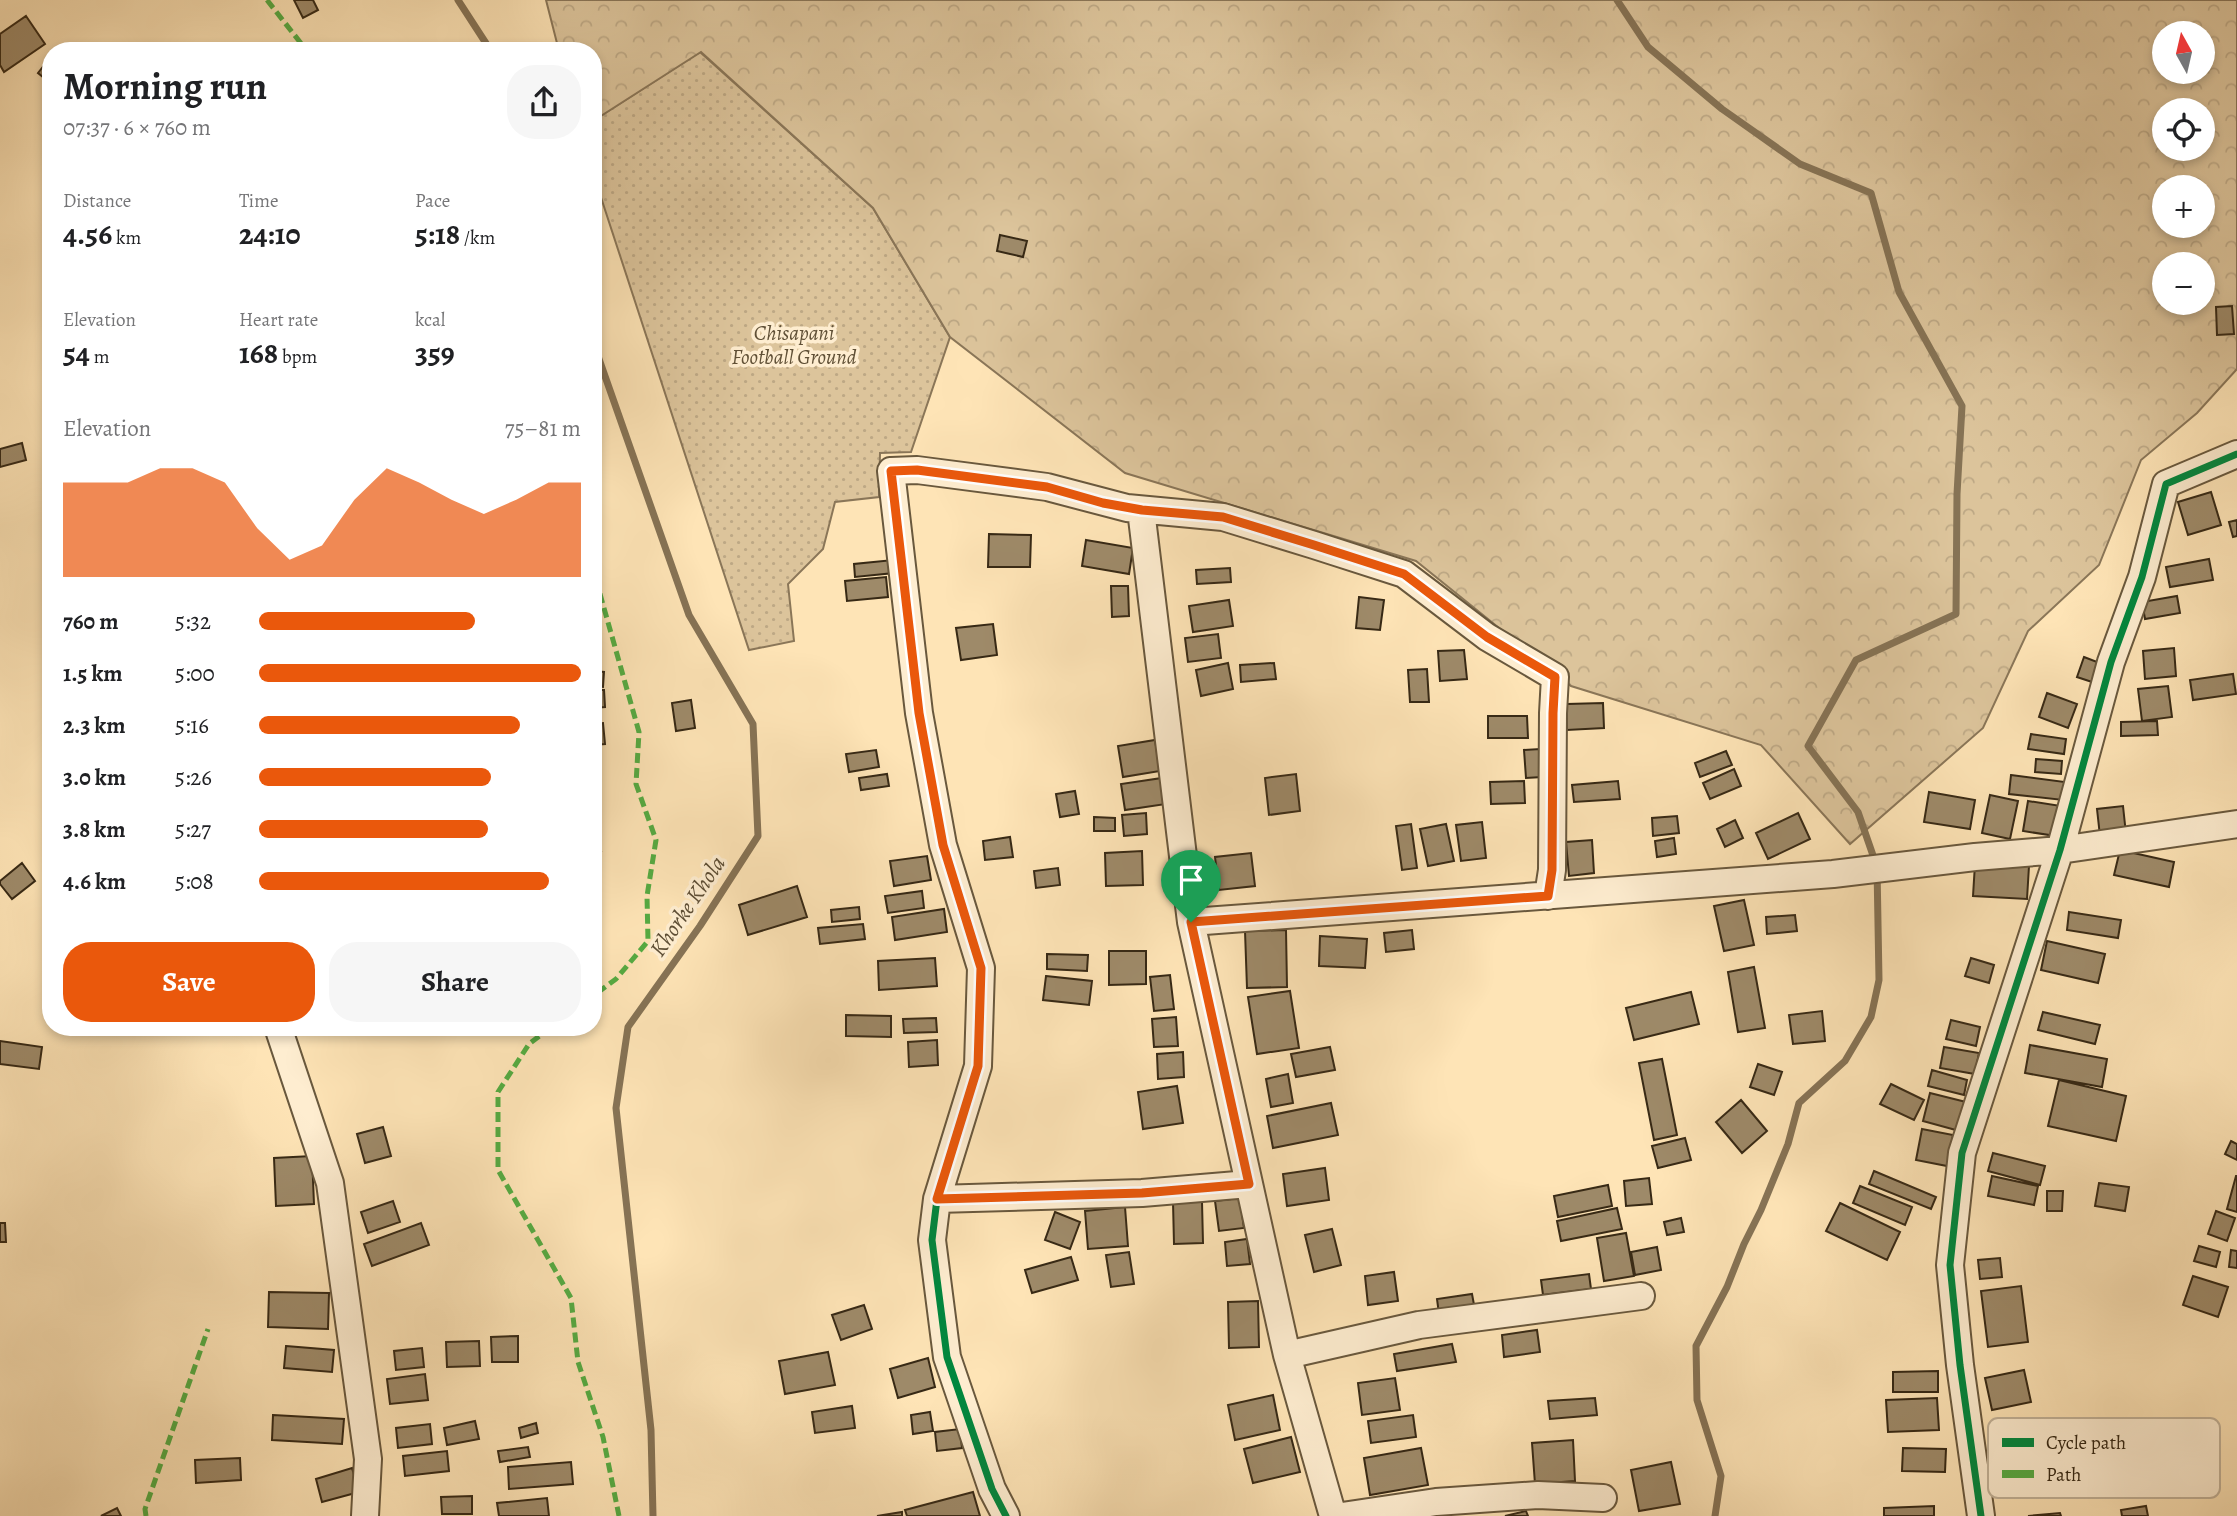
<!DOCTYPE html>
<html lang="en">
<head>
<meta charset="utf-8">
<style>
  :root { --surface:#fff; --page:#f6f6f6; --text:#202124; --muted:#757577; --accent:#ea580c }
  body { margin:0; font-family:Alegreya,serif; background:var(--page); color:var(--text); height:100vh; display:flex; flex-direction:column; font-size:26px; white-space:nowrap }
  * { box-sizing:border-box; margin:0 }
  p { font-size:23px; color:var(--muted) }
  .icon { flex:none; width:38px; height:38px; fill:none; stroke:currentColor; stroke-width:2; stroke-linecap:round; stroke-linejoin:round }
  .map { position:relative; flex:1; overflow:hidden }
  .sheet { position:absolute; left:42px; top:42px; width:560px; height:994px; display:flex; flex-direction:column; background:var(--surface); border-radius:28px; box-shadow:0 4px 10px #0003 }
  .sheet>* { flex:none }
  .needle { width:46px; rotate:352deg }
  .tools { position:absolute; left:2152px; top:21px; display:grid; gap:14px }
  .tools a { display:grid; place-items:center; width:63px; height:63px; border-radius:50%; background:var(--surface); box-shadow:0 4px 10px #0003; font-size:35px }
  .pin { position:absolute; display:grid; place-items:center; width:60px; height:60px; color:#fff; margin:-72px -30px; border-radius:50% 50% 50% 0; rotate:-45deg; box-shadow:0 0 7px #0007 }
  .pin .icon { rotate:45deg }
  .round { display:grid; place-items:center; flex:none; width:74px; height:74px; border-radius:28px; background:var(--page) }
  .overview { display:flex; align-items:center; justify-content:space-between; height:119px; padding:0 21px }
  h1 { font-size:38px; font-weight:600; line-height:52px }
  .stats { display:grid; grid-template-columns:repeat(3,1fr); gap:10px; height:119px; padding:7px 21px }
  .stats div { display:grid; align-content:center }
  .stats b { font-size:30px; font-weight:600 }
  .stats small { font-size:19px; font-weight:400 }
  .stats p { font-size:19px }
  .chart { height:196px; padding:14px 21px }
  .chart p { display:flex; justify-content:space-between }
  .chart svg { width:100%; height:126px; margin-top:7px; fill:var(--accent); opacity:.7 }
  .primary-button { display:flex; gap:14px; margin-top:auto; padding:14px 21px }
  .primary-button a { flex:1; height:80px; border-radius:28px; background:var(--accent); color:#fff; font-size:28px; font-weight:600; line-height:80px; text-align:center }
  .primary-button a+a { background:var(--page); color:var(--text) }
  ul { padding:0 21px; list-style:none; font-size:23px }
  li { display:grid; grid-template-columns:112px 84px 1fr; align-items:center; height:52px }
  li i { height:18px; border-radius:9px; background:var(--accent) }
  .map>svg:first-child { display:block }
</style>
</head>
<body>
<div class="map">
<svg width="2237" height="1516" viewBox="0 0 2237 1516">
  <defs>
    <pattern id="green-dots" width="8" height="8" patternUnits="userSpaceOnUse" patternTransform="scale(1.75)"><rect width="8" height="8" fill="#dcc49b"/><path d="M2 2h.1M6 6h.1" fill="none" stroke="#bda885" stroke-width="1.8" stroke-linecap="round"/></pattern>
    <pattern id="forest-crowns" width="20" height="18" patternUnits="userSpaceOnUse" patternTransform="scale(1.75)"><rect width="20" height="18" fill="#dcc49b"/><path d="M2 6a3 3 0 1 1 6 0M12 15a3 3 0 1 1 6 0" fill="none" stroke="#bda885"/></pattern>
  </defs>
  <rect width="100%" height="100%" fill="#fee4b6"/>
  <filter id="stains"><feTurbulence type="fractalNoise" baseFrequency=".00286" numOctaves="4"/><feColorMatrix values="0 0 0 0 .2 0 0 0 0 .09 0 0 0 0 .02 0 0 0 .5 -.17"/></filter>
  <radialGradient id="worn" r=".72"><stop offset=".6" stop-color="#630" stop-opacity="0"/><stop offset="1" stop-color="#630" stop-opacity=".3"/></radialGradient>
  <path fill="url(#green-dots)" stroke="#8a7658" stroke-width="2" d="M700 52 873 208 950 337 911 452 880 453 879 497 835 502 823 549 788 584 794 641 749 650 593 173V121Z"/>
  <path fill="url(#forest-crowns)" stroke="#8a7658" stroke-width="2" fill-rule="evenodd" d="M546 0H2237V369L2197 413 2141 460 2099 565 2028 631 1983 728 1850 844 1761 745 1571 686 1416 561 1125 473 950 337 873 208 701 52 593 121V51H559ZM2165 33H2203V72H2165ZM2165 110H2203V149H2165ZM2165 187H2203V226H2165ZM2165 264H2203V303H2165Z"/>
  <g fill="none" stroke-linecap="round" stroke-linejoin="round">
    <path stroke="#867355" stroke-width="7" d="M458 0 491 51
      M1617 0 1648 47 1722 109 1800 164 1871 193 1899 292 1962 406 1957 494 1956 614 1856 660 1808 746 1858 812 1877 867 1879 980 1871 1017 1845 1061 1799 1103 1788 1144 1761 1210 1744 1244 1727 1287 1696 1346 1697 1400 1721 1476 1715 1516
      M593 342 689 615 753 724 758 836 700 926 628 1027 616 1108 651 1430 653 1516"/>
  </g>
  <path fill="#9e8a69" stroke="#372915" stroke-width="2" d="M294 0H313L318 10 303 18Z
    M26 16 45 44 4 72 0 65V34Z
    M49 59 51 80 49 82 38 73Z
    M1000 235 1027 241 1023 257 997 251Z
    M2232 306 2234 334 2217 335 2216 307Z
    M22 443 26 460 0 467V449Z
    M2211 492 2221 525 2188 535 2178 502Z
    M2237 520V536L2233 537 2229 522Z
    M989 534 1031 535 1030 567H988Z
    M1086 540 1133 548 1129 574 1082 566Z
    M2209 559 2213 580 2170 587 2166 567Z
    M893 560 894 573 855 577 854 564Z
    M1230 568 1231 582 1197 584 1196 570Z
    M886 577 888 597 847 601 845 581Z
    M1111 586H1128L1129 616 1112 617Z
    M2177 596 2180 613 2145 619 2142 602Z
    M1359 597 1384 600 1380 630 1356 628Z
    M1229 600 1233 626 1193 632 1189 606Z
    M993 624 997 655 961 660 956 628Z
    M1218 634 1221 658 1188 662 1185 638Z
    M2174 648 2176 676 2145 679 2143 651Z
    M1464 650 1467 679 1440 681 1438 651Z
    M2084 657 2105 665 2098 684 2077 677Z
    M1228 663 1233 689 1201 696 1196 670Z
    M1274 663 1276 679 1241 682 1240 665Z
    M1427 669 1429 702H1410L1408 670Z
    M593 671 604 672 603 687 593 686Z
    M2233 674 2236 694 2193 700 2190 680Z
    M2168 686 2172 717 2142 721 2138 689Z
    M593 690H604L605 707 593 708Z
    M2047 693 2077 704 2068 728 2039 717Z
    M691 700 695 728 676 731 672 703Z
    M1603 703 1604 728 1567 730V704Z
    M1488 716H1527L1528 738H1488Z
    M2157 721 2158 735 2121 736V722Z
    M603 723 605 744 593 745V724Z
    M2031 734 2066 739 2064 754 2028 749Z
    M1155 740 1160 771 1123 777 1118 746Z
    M1540 749 1542 777 1526 778 1524 750Z
    M876 750 879 767 849 772 846 754Z
    M1726 751 1732 765 1700 777 1695 763Z
    M2036 759 2062 761 2061 774 2035 772Z
    M1734 769 1741 786 1710 799 1703 783Z
    M887 774 889 786 861 790 859 778Z
    M1296 774 1300 811 1269 815 1265 778Z
    M2011 775 2065 782 2063 800 2009 794Z
    M1162 778 1166 804 1125 810 1121 784Z
    M1524 781 1525 803 1491 804 1490 782Z
    M1618 781 1620 799 1574 802 1572 785Z
    M1075 791 1079 814 1060 817 1056 794Z
    M1929 792 1975 800 1970 829 1924 822Z
    M1990 795 2018 801 2010 839 1982 833Z
    M2028 801 2061 806 2056 836 2023 831Z
    M2123 806 2126 834 2100 836 2097 809Z
    M1146 813 1147 834 1124 836 1122 815Z
    M1798 813 1810 839 1768 859 1756 833Z
    M1677 816 1679 833 1653 836 1652 818Z
    M1094 817 1115 818V831H1094Z
    M1735 820 1743 838 1725 847 1717 829Z
    M1482 822 1486 858 1461 861 1456 825Z
    M1411 824 1417 868 1402 870 1396 826Z
    M1446 824 1454 861 1428 866 1420 829Z
    M1010 837 1013 857 985 860 983 841Z
    M1674 838 1676 854 1657 857 1655 841Z
    M1592 840 1594 873 1569 876 1566 842Z
    M593 850 601 852 596 869 593 868Z
    M2120 850 2174 862 2169 887 2114 875Z
    M1142 851 1143 885 1106 886 1105 853Z
    M1251 853 1255 886 1219 890 1215 857Z
    M927 856 931 880 894 886 890 861Z
    M22 863 35 881 12 899 0 884V881Z
    M1975 864 2029 866 2027 899 1973 896Z
    M1058 868 1060 885 1036 888 1034 871Z
    M797 886 807 917 748 935 739 905Z
    M922 891 924 908 888 913 885 896Z
    M1744 900 1754 945 1724 951 1714 906Z
    M859 907 860 919 832 922 831 910Z
    M944 909 947 932 895 940 892 917Z
    M2069 912 2121 920 2118 938 2067 930Z
    M1795 915 1797 931 1767 934 1766 917Z
    M863 924 865 939 820 944 818 928Z
    M1286 930 1287 987 1247 988 1245 931Z
    M1412 930 1414 949 1386 952 1384 933Z
    M1320 936 1367 939 1365 968 1319 966Z
    M2047 941 2105 954 2098 983 2041 970Z
    M1109 951H1146V984L1109 985Z
    M1047 954 1088 955 1087 971 1047 969Z
    M935 958 937 986 879 990 878 961Z
    M1971 958 1994 965 1989 983 1965 976Z
    M1754 967 1765 1028 1738 1032 1728 972Z
    M1170 975 1174 1009 1154 1011 1150 977Z
    M1046 976 1092 981 1089 1005 1043 1000Z
    M1290 991 1299 1048 1257 1054 1248 997Z
    M1691 992 1699 1024 1634 1040 1626 1008Z
    M1822 1011 1825 1041 1793 1044 1789 1015Z
    M2043 1012 2100 1025 2095 1044 2038 1030Z
    M846 1015 891 1016V1037L846 1036Z
    M1176 1017 1178 1046 1154 1047 1152 1019Z
    M936 1018 937 1032 904 1033 903 1019Z
    M1951 1020 1980 1027 1976 1046 1946 1039Z
    M937 1040 938 1065 909 1067 908 1042Z
    M0 1041 42 1047 39 1069 0 1064Z
    M2030 1045 2107 1059 2102 1087 2025 1073Z
    M1330 1047 1335 1070 1296 1077 1291 1054Z
    M1944 1047 1979 1053 1975 1074 1940 1068Z
    M1183 1052 1184 1077 1158 1079 1157 1054Z
    M1662 1059 1677 1135 1654 1140 1639 1063Z
    M1758 1064 1782 1072 1774 1095 1750 1087Z
    M1932 1070 1967 1080 1964 1095 1928 1086Z
    M1288 1074 1293 1103 1271 1107 1266 1079Z
    M2059 1080 2126 1096 2116 1141 2048 1126Z
    M1891 1084 1924 1100 1914 1120 1880 1104Z
    M1177 1086 1183 1123 1143 1129 1138 1092Z
    M1930 1093 1970 1103 1963 1132 1923 1121Z
    M1741 1100 1767 1131 1742 1153 1716 1122Z
    M1331 1103 1338 1135 1273 1148 1267 1116Z
    M383 1127 391 1156 365 1163 357 1134Z
    M1922 1129 1953 1135 1947 1166 1916 1160Z
    M1685 1138 1691 1160 1658 1168 1652 1146Z
    M2231 1141 2237 1144V1160L2225 1154Z
    M1993 1153 2045 1166 2040 1185 1988 1171Z
    M312 1156 314 1204 276 1206 274 1158Z
    M1325 1168 1329 1200 1287 1206 1283 1174Z
    M1874 1171 1936 1197 1931 1209 1869 1184Z
    M1992 1176 2038 1186 2034 1205 1988 1196Z
    M2236 1176H2237V1212L2227 1209Z
    M1649 1178 1652 1204 1626 1206 1624 1181Z
    M2099 1183 2129 1187 2125 1211 2095 1206Z
    M1608 1185 1612 1206 1558 1217 1554 1196Z
    M1860 1186 1912 1207 1905 1225 1853 1203Z
    M2047 1191H2063L2062 1211H2047Z
    M1240 1198 1244 1228 1219 1231 1215 1201Z
    M393 1201 400 1222 368 1233 361 1212Z
    M1173 1202H1202L1203 1243 1174 1244Z
    M1840 1203 1900 1232 1887 1260 1826 1231Z
    M1125 1207 1128 1246 1088 1249 1085 1211Z
    M1617 1208 1622 1229 1561 1241 1557 1221Z
    M2216 1211 2235 1218 2227 1241 2208 1234Z
    M1055 1212 1080 1222 1070 1249 1045 1240Z
    M1681 1218 1684 1232 1667 1235 1664 1222Z
    M0 1223H5L6 1242H0Z
    M421 1223 429 1245 372 1266 364 1244Z
    M1332 1229 1341 1265 1314 1272 1305 1235Z
    M1626 1233 1634 1276 1604 1281 1597 1238Z
    M1247 1239 1250 1264 1227 1266 1225 1242Z
    M2199 1246 2220 1252 2216 1267 2194 1261Z
    M1657 1247 1661 1270 1635 1275 1631 1252Z
    M2231 1250 2237 1251V1268L2229 1267Z
    M1129 1252 1134 1284 1111 1287 1106 1255Z
    M1071 1257 1078 1280 1032 1293 1025 1270Z
    M2000 1258 2002 1277 1980 1279 1978 1260Z
    M1394 1272 1398 1301 1368 1305 1365 1276Z
    M1589 1274 1591 1289 1543 1295 1541 1280Z
    M2193 1276 2228 1287 2218 1317 2183 1305Z
    M2021 1286 2028 1342 1988 1347 1981 1291Z
    M269 1292 329 1293 328 1329 268 1327Z
    M1472 1294 1475 1310 1439 1314 1437 1299Z
    M1258 1301 1259 1347 1229 1348 1228 1302Z
    M864 1305 872 1329 841 1340 832 1315Z
    M1537 1330 1540 1352 1504 1357 1502 1335Z
    M518 1336V1362H492L491 1337Z
    M479 1341 480 1366 447 1367 446 1342Z
    M1452 1344 1456 1362 1397 1371 1394 1354Z
    M286 1346 334 1350 332 1372 284 1368Z
    M422 1348 424 1367 396 1370 394 1351Z
    M828 1352 835 1385 785 1394 779 1361Z
    M928 1358 935 1387 898 1398 890 1369Z
    M2024 1370 2031 1402 1992 1410 1985 1378Z
    M1938 1371V1392H1893V1372Z
    M425 1374 428 1400 390 1404 387 1379Z
    M1395 1378 1400 1410 1362 1415 1358 1383Z
    M1273 1395 1280 1430 1235 1440 1228 1405Z
    M1595 1398 1597 1415 1550 1419 1548 1401Z
    M1937 1398 1939 1430 1888 1432 1886 1400Z
    M852 1406 855 1428 815 1433 812 1412Z
    M930 1412 933 1431 913 1434 911 1415Z
    M273 1415 344 1419 342 1444 272 1440Z
    M1413 1415 1416 1437 1371 1443 1368 1421Z
    M475 1421 479 1439 447 1445 444 1428Z
    M536 1423 538 1433 521 1438 519 1428Z
    M430 1424 432 1444 398 1448 396 1428Z
    M960 1429 962 1448 937 1451 935 1432Z
    M1291 1437 1300 1472 1253 1483 1244 1449Z
    M1573 1440 1575 1481 1535 1484 1532 1443Z
    M528 1447 530 1457 500 1462 498 1451Z
    M1421 1448 1428 1485 1370 1495 1364 1458Z
    M1903 1448 1946 1449 1945 1472 1902 1471Z
    M447 1451 449 1471 405 1476 403 1456Z
    M240 1458 241 1480 196 1483 195 1460Z
    M571 1462 573 1484 509 1489 508 1467Z
    M1671 1462 1680 1504 1639 1511 1631 1470Z
    M352 1468 359 1492 322 1502 316 1479Z
    M973 1492 980 1516H907L905 1510Z
    M472 1496V1514H442L441 1497Z
    M547 1498 549 1516H499L497 1503Z
    M1934 1506V1516H1884V1508Z
    M2146 1506 2148 1516H2122L2121 1510Z
    M117 1508 121 1516H101Z
    M1526 1511 1528 1516H1505Z
    M902 1512V1516H877Z
    M2060 1513 2061 1516H2028Z"/>
  <g fill="none" stroke-linecap="round" stroke-linejoin="round">
    <defs>
      <path id="street" d="M1141 510 1191 922 1287 1355 1333 1516
        M1191 922 1833 874 1975 857 2060 850 2237 824
        M278 1027 330 1183 368 1459 365 1516
        M937 1199 1142 1193 1249 1184
        M1287 1355 1419 1325 1641 1296
        M1006 1516 992 1489 947 1357 932 1240 937 1199 978 1066 981 968 943 845 919 713 891 471 917 470 1047 487 1127 508 1223 517 1314 545 1404 574 1487 637 1555 677 1553 713 1552 870 1548 896
        M1342 1516 1436 1502 1538 1495 1603 1498
        M1981 1516 1960 1365 1950 1265 1962 1153 2060 850 2111 662 2142 577 2166 484 2237 454"/>
    </defs>
    <use href="#street" stroke="#69583d" stroke-width="30"/>
    <use href="#street" stroke="#feedd0" stroke-width="26"/>
    <path stroke="#55ab42" stroke-width="5" stroke-dasharray="10 5" stroke-linecap="butt" d="M267 0 307 51
      M593 549 600 594 639 732 636 784 656 840 647 896 648 941 616 979 593 996
      M551 1027 529 1044 498 1092V1170L571 1298 578 1362 603 1437 619 1516
      M146 1516 145 1509 208 1329"/>
    <defs>
      <path id="cycleway" d="M1006 1516 992 1489 947 1357 932 1240 937 1199 978 1066 981 968 943 845 919 713 891 471 917 470 1047 487 1127 508 1223 517 1314 545 1404 574 1487 637 1555 677 1553 713 1552 870 1548 896
        M1981 1516 1960 1365 1950 1265 1962 1153 2060 850 2111 662 2142 577 2166 484 2237 454"/>
    </defs>
    <use href="#cycleway" stroke="#feedd0" stroke-width="11"/>
    <use href="#cycleway" stroke="#00873e" stroke-width="7"/>
  </g>
  <g fill="none" stroke-linecap="round" stroke-linejoin="round">
    <defs>
      <path id="route" d="M917 470 1047 487 1103 503 1142 510 1223 517 1314 545 1404 574 1487 637 1555 677 1553 713 1552 870 1548 896 1191 922 1249 1184 1142 1193 937 1199 978 1066 981 968 943 845 919 713 891 471Z"/>
    </defs>
    <use href="#route" stroke="#fff" stroke-width="14"/>
    <use href="#route" stroke="#ea580c" stroke-width="9"/>
  </g>
  <g text-anchor="middle" stroke-width="7" stroke-linejoin="round" paint-order="stroke">
    <g font-size="21" font-style="italic" fill="#605036" stroke="#feedd0">
      <text x="794" y="340">Chisapani<tspan x="794" dy="24">Football Ground</tspan></text>
    </g>
    <g font-size="23" font-style="italic" fill="#5e4e35" stroke="#feedd0">
      <text transform="translate(687 906) rotate(-56)" y="8">Khorke Khola</text>
    </g>
  </g>
  <rect x="1988" y="1418" width="232" height="80" rx="10" fill="#feedd0" stroke="#c2b298" stroke-width="2"/>
  <rect x="2002" y="1438" width="32" height="9" fill="#00873e"/>
  <rect x="2002" y="1470" width="32" height="8" fill="#55ab42"/>
  <g font-size="19" fill="#372915">
    <text x="2046" y="1449">Cycle path</text>
    <text x="2046" y="1481">Path</text>
  </g>
  <rect width="100%" height="100%" filter="url(#stains)"/>
  <rect width="100%" height="100%" fill="url(#worn)"/>
</svg>
<div class="tools">
<a><svg class="needle" viewBox="-14 -14 28 28"><path d="M0-13l5 13h-10z" fill="#e53935"/><path d="M0 13l5-13h-10z" fill="#757577"/></svg></a>
<a><svg class="icon" aria-label="locate" viewBox="0 0 24 24"><circle cx="12" cy="12" r="6"/><path d="M12 2v4M12 18v4M2 12h4M18 12h4"/></svg></a>
<a>+</a>
<a>−</a>
</div>
<div class="pin" style="left:1191px;top:922px;background:#1e9e55"><svg class="icon" aria-label="arrive" viewBox="0 0 24 24"><path d="M6 21V4h12l-3 4 3 4H6"/></svg></div>
<section class="sheet">
<div class="overview"><div><h1>Morning run</h1><p>07:37 · 6 × 760 m</p></div><a class="round"><svg class="icon" aria-label="share" viewBox="0 0 24 24"><path d="M12 15V3M7 8l5-5 5 5M5 13v7h14v-7"/></svg></a></div>
<div class="stats">
<div><p>Distance</p><b>4.56<small> km</small></b></div>
<div><p>Time</p><b>24:10</b></div>
<div><p>Pace</p><b>5:18<small> /km</small></b></div>
</div>
<div class="stats">
<div><p>Elevation</p><b>54<small> m</small></b></div>
<div><p>Heart rate</p><b>168<small> bpm</small></b></div>
<div><p>kcal</p><b>359</b></div>
</div>
<div class="chart"><p><span>Elevation</span>75–81 m</p>
<svg viewBox="0 0 160 44" preserveAspectRatio="none"><path d="M0 44V11L10 11L20 11L30 6L40 6L50 11L60 27L70 38L80 33L90 17L100 6L110 11L120 17L130 22L140 17L150 11L160 11V44z"/></svg>
</div>
<ul>
<li><b>760 m</b>5:32<i style="width:67%"></i></li>
<li><b>1.5 km</b>5:00<i style="width:100%"></i></li>
<li><b>2.3 km</b>5:16<i style="width:81%"></i></li>
<li><b>3.0 km</b>5:26<i style="width:72%"></i></li>
<li><b>3.8 km</b>5:27<i style="width:71%"></i></li>
<li><b>4.6 km</b>5:08<i style="width:90%"></i></li>
</ul>
<div class="primary-button"><a>Save</a><a>Share</a></div>
</section>
</div>
</body>
</html>
